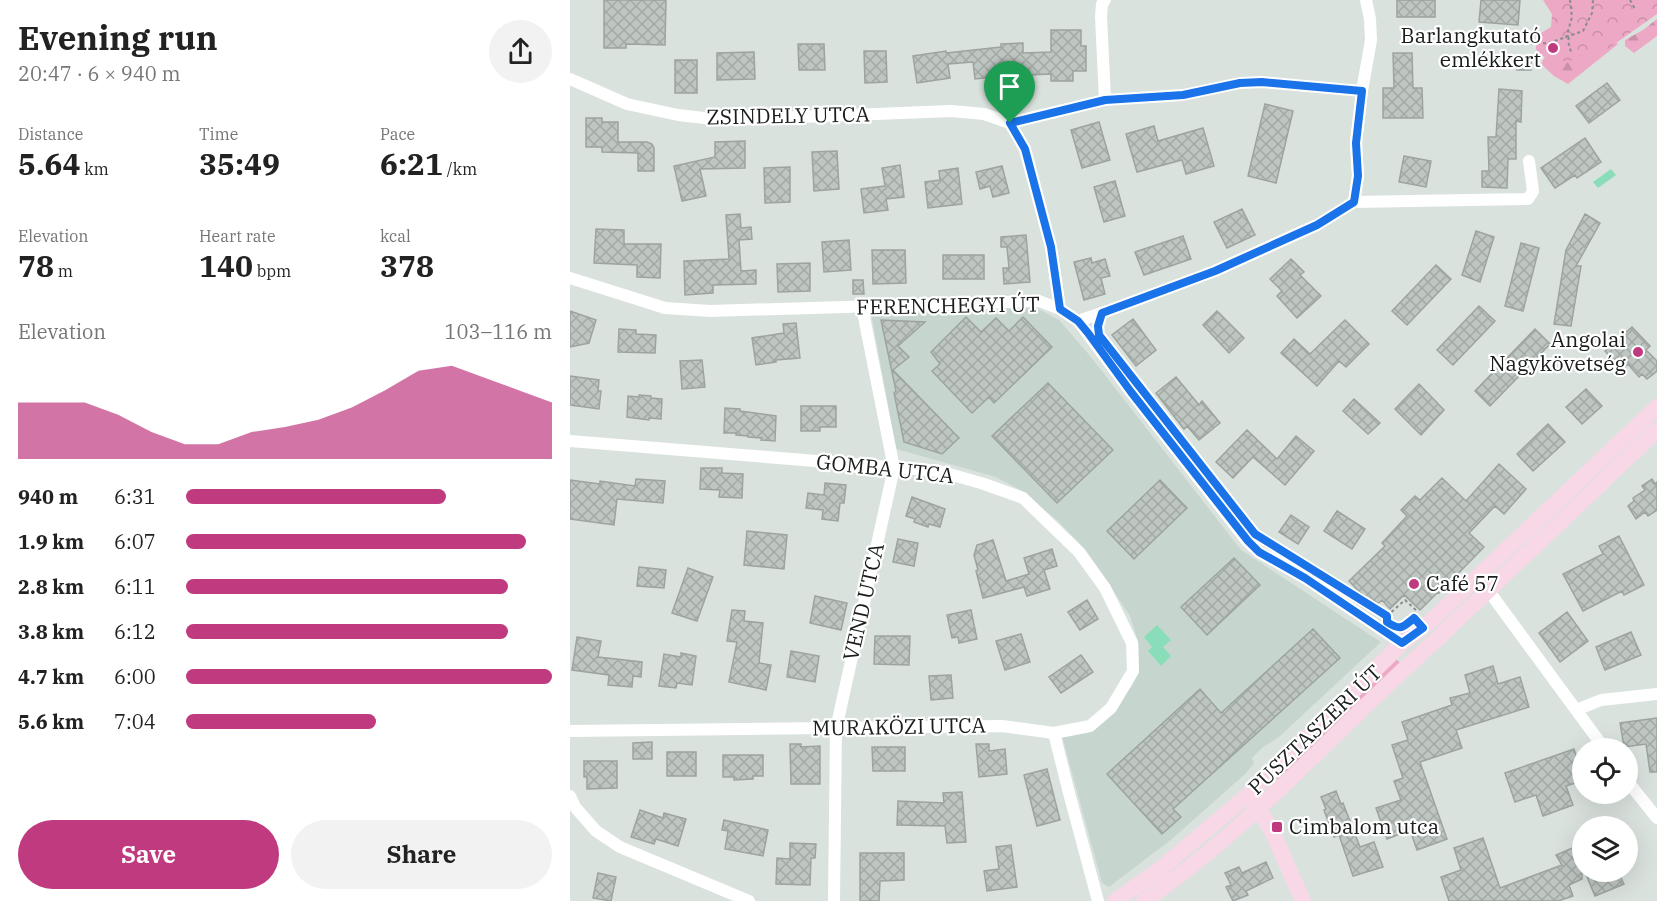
<!DOCTYPE html>
<html lang="en">
<head>
<meta charset="utf-8">
<style>
  :root { --surface:#fff; --page:#f2f2f2; --text:#222; --muted:#767676; --accent:#bf3a7f }
  body { margin:0; font-family:"IBM Plex Serif",serif; background:var(--page); color:var(--text); height:100vh; display:flex; flex-direction:column; font-size:22px; white-space:nowrap }
  * { box-sizing:border-box; margin:0 }
  p { font-size:20px; color:var(--muted) }
  .icon { flex:none; width:33px; height:33px; fill:none; stroke:currentColor; stroke-width:2; stroke-linecap:round; stroke-linejoin:round }
  .map { position:relative; flex:1; overflow:hidden }
  .details { display:flex; flex-direction:column; background:var(--surface); width:570px }
  .details>* { flex:none }
  .buttons { position:absolute; left:1002px; top:738px; display:grid; gap:12px }
  .buttons a { display:grid; place-items:center; width:66px; height:66px; border-radius:50%; background:var(--surface); box-shadow:0 6px 24px #0002; font-size:30px }
  .pin { position:absolute; display:grid; place-items:center; width:51px; height:51px; color:#fff; margin:-62px -26px; border-radius:50% 50% 50% 0; rotate:-45deg; box-shadow:0 0 6px #0007 }
  .pin .icon { rotate:45deg }
  .round { display:grid; place-items:center; flex:none; width:63px; height:63px; border-radius:32px; background:var(--page) }
  .overview { display:flex; align-items:center; justify-content:space-between; height:102px; padding:0 18px }
  h1 { font-size:33px; font-weight:700; line-height:45px }
  .stats { display:grid; grid-template-columns:repeat(3,1fr); gap:9px; height:102px; padding:6px 18px }
  .stats div { display:grid; align-content:center }
  .stats b { font-size:30px; font-weight:700 }
  .stats small { font-size:16px; font-weight:400 }
  .stats p { font-size:16px }
  .chart { height:168px; padding:12px 18px }
  .chart p { display:flex; justify-content:space-between }
  .chart svg { width:100%; height:108px; margin-top:6px; fill:var(--accent); opacity:.7 }
  .button { display:flex; gap:12px; margin-top:auto; padding:12px 18px }
  .button a { flex:1; height:69px; border-radius:36px; background:var(--accent); color:#fff; font-size:24px; font-weight:700; line-height:69px; text-align:center }
  .button a+a { background:var(--page); color:var(--text) }
  ul { padding:0 18px; list-style:none; font-size:20px }
  li { display:grid; grid-template-columns:96px 72px 1fr; align-items:center; height:45px }
  li i { height:15px; border-radius:8px; background:var(--accent) }
  main { display:flex; flex:1; min-height:0 }
  .map>svg:first-child { display:block }
</style>
</head>
<body>
<main>
<section class="details">
<div class="overview"><div><h1>Evening run</h1><p>20:47 · 6 × 940 m</p></div><a class="round"><svg class="icon" aria-label="share" viewBox="0 0 24 24"><path d="M12 15V3M7 8l5-5 5 5M5 13v7h14v-7"/></svg></a></div>
<div class="stats">
<div><p>Distance</p><b>5.64<small> km</small></b></div>
<div><p>Time</p><b>35:49</b></div>
<div><p>Pace</p><b>6:21<small> /km</small></b></div>
</div>
<div class="stats">
<div><p>Elevation</p><b>78<small> m</small></b></div>
<div><p>Heart rate</p><b>140<small> bpm</small></b></div>
<div><p>kcal</p><b>378</b></div>
</div>
<div class="chart"><p><span>Elevation</span>103–116 m</p>
<svg viewBox="0 0 160 44" preserveAspectRatio="none"><path d="M0 44V21L10 21L20 21L30 26L40 33L50 38L60 38L70 33L80 31L90 28L100 23L110 16L120 8L130 6L140 11L150 16L160 21V44z"/></svg>
</div>
<ul>
<li><b>940 m</b>6:31<i style="width:71%"></i></li>
<li><b>1.9 km</b>6:07<i style="width:93%"></i></li>
<li><b>2.8 km</b>6:11<i style="width:88%"></i></li>
<li><b>3.8 km</b>6:12<i style="width:88%"></i></li>
<li><b>4.7 km</b>6:00<i style="width:100%"></i></li>
<li><b>5.6 km</b>7:04<i style="width:52%"></i></li>
</ul>
<div class="button"><a>Save</a><a>Share</a></div>
</section>
<div class="map">
<svg width="1087" height="901" viewBox="0 0 1087 901">
  <defs>
    <pattern id="forest-firs" width="22" height="20" patternUnits="userSpaceOnUse" patternTransform="scale(1.5)"><rect width="22" height="20" fill="#eca8c5"/><path d="M5 1l3.5 6h-7zM16 11l3.5 6h-7z" fill="#ca90a9"/></pattern>
    <pattern id="park-crowns" width="20" height="18" patternUnits="userSpaceOnUse" patternTransform="scale(1.5)"><rect width="20" height="18" fill="#eca8c5"/><path d="M2 6a3 3 0 1 1 6 0M12 15a3 3 0 1 1 6 0" fill="none" stroke="#ca90a9"/></pattern>
    <pattern id="building-cross-hatch" width="8" height="8" patternUnits="userSpaceOnUse" patternTransform="scale(1.5)"><rect width="8" height="8" fill="#bec6c2"/><path d="M0 0l8 8M0 8l8-8" fill="none" stroke="#a3aaa6"/></pattern>
  </defs>
  <rect width="100%" height="100%" fill="#dae2de"/>
  <path fill="#c6d6cf" d="M463 306 489 320 521 357 671 550 811 642 709 737 692 748 682 758 684 764 674 775 602 839 539 887 532 883 492 736 520 731 541 716 563 684 569 666V645L560 616 516 550 489 522 452 491 426 477 326 449 301 313H391Z"/>
  <path fill="#eca8c5" d="M826 659 831 664 709 781 703 774Z"/>
  <path fill="url(#forest-firs)" d="M1087 19V36L1064 53 1055 46V40L1073 30Z
    M1036 36 1048 44 998 84 984 76 971 64 976 54Z"/>
  <path fill="url(#park-crowns)" d="M973 0H1087V14L1039 48 1018 57 1007 55 999 63 985 58 971 56 966 49V36L981 27 982 14Z"/>
  <path fill="#8addb9" d="M1041 169 1046 175 1028 188 1023 182Z
    M587 625 601 640 593 647 601 656 591 666 578 651 582 647 574 637Z"/>
  <path fill="url(#building-cross-hatch)" stroke="#9da4a0" stroke-width="1.5" d="M34 0H96L95 45 56 44V48H34Z
    M827 0H865V17H827Z
    M911 0H950L948 25 909 22Z
    M481 30H511V46H516V71H503V81H481V74L458 75V79L432 80V76L405 79 403 62 378 64 380 78 347 83 343 56 376 51V53L431 47V44L453 43V53L481 52Z
    M228 44H254L255 70H229Z
    M294 51H316L317 82 295 83Z
    M184 52 185 79 147 80V53Z
    M823 53H842L843 88H852L853 118H813V88H824Z
    M947 59H961V70H947Z
    M105 60H127V93H105Z
    M1037 83 1050 100 1019 123 1006 106Z
    M929 89 952 91 951 122 946 121V159H938L937 188 912 187V171H919L918 137H926Z
    M695 104 723 111 706 183 678 176Z
    M16 118H32V122H48V142H77L82 144 84 148V171H68V153L32 152V147H16Z
    M529 122 540 160 512 168 501 130Z
    M584 126 588 141 633 128 644 166 616 174 612 160 567 172 556 134Z
    M1015 138 1031 162 1007 178 1005 175 985 188 971 168Z
    M175 141V168L130 169 136 196 112 201 104 166 145 157V142Z
    M267 151 269 189 244 191 242 152Z
    M834 156 861 161 856 187 829 182Z
    M330 165 334 197 316 199 318 210 294 213 291 189 315 186 312 168Z
    M432 166 439 193 423 197 420 186 410 189 406 172Z
    M220 167V202L195 203 194 168Z
    M388 168 392 204 358 208 355 182 370 180 369 171Z
    M545 181 555 216 534 222 524 187Z
    M672 209 685 235 657 248 644 222Z
    M170 214 171 228 181 227 182 239 169 240 171 271 186 270V284L143 285V293L115 295 114 261 159 259 156 215Z
    M1015 214 1030 223 1006 266H1011L1001 326 984 324 996 250Z
    M26 229 54 230V244H91L90 278 67 277V265L24 263Z
    M906 231 924 237 910 282 892 275Z
    M456 235 460 282 434 284 433 268H439L437 247H431V237Z
    M613 236 621 259 574 275 565 252Z
    M279 240 281 270 254 272 252 242Z
    M951 243 969 248 953 311 935 306Z
    M302 250H335L336 283 303 284Z
    M373 255H414V279H373Z
    M521 258 522 263 535 259 540 276 531 278 535 294 514 300 504 262Z
    M721 259 734 272 730 275 751 296 727 318 707 296 712 291 700 279Z
    M240 263V291L208 292 207 264Z
    M866 265 881 279 837 325 822 311Z
    M283 280H293L294 294H283Z
    M909 306 925 321 883 365 867 350Z
    M0 311 26 320 19 343 0 347Z
    M647 311 674 338 659 353 633 325Z
    M396 317 411 332 426 318 439 331 453 317 482 347 424 403 419 397 402 413 362 371 370 364 361 352Z
    M563 319 586 350 566 366 542 335Z
    M311 320 355 322 328 346 339 357 323 370 389 438 372 454 334 442 324 393 326 391Z
    M775 320 799 344 776 367 769 361 747 386 711 353 724 339 740 354Z
    M226 323 230 358 206 360V362L186 365 182 338 214 333 213 324Z
    M1062 327 1080 346 1076 350 1087 361V371L1077 379 1072 374 1069 377 1058 364 1052 370 1035 351Z
    M49 329 66 330V334L86 335 85 353 48 352Z
    M965 329 980 344 920 406 905 391Z
    M132 360 135 387 112 389 110 361Z
    M0 376 29 380 28 391H31L29 409 0 405Z
    M606 377 629 405 632 401 650 423 629 440 617 426 614 429 586 393Z
    M478 383 543 450 487 503 422 436Z
    M849 384 874 410 851 435 825 409Z
    M1016 389 1032 406 1012 424 996 407Z
    M69 395 81 396V398L92 399 91 419 79 418V420L57 417 58 396 69 397Z
    M784 399 810 423 798 434 773 411Z
    M231 406H266V427H250V431H231Z
    M155 408 170 409V411L206 416 205 441 191 440 192 438 178 437V436L166 435V433H154Z
    M978 424 995 442 963 471 947 454Z
    M677 430 707 459 726 436 744 451 715 485 683 457 663 478 646 462Z
    M929 464 956 489 934 514 925 506 899 533 914 547 869 593 868 592 850 610 834 595 820 609 812 600 804 607 779 581 815 546 812 543 837 516 831 510 845 496 850 500 872 478 896 501Z
    M131 468H152V473L173 474 172 498 149 497 150 490 130 489Z
    M66 479 95 481 93 503 47 499 44 525 0 519V480L30 484V481L65 486Z
    M1082 479 1085 484 1087 482V510L1078 516 1075 512 1066 519 1058 506 1064 501 1063 498 1075 490 1072 486Z
    M590 480 617 508 564 559 537 531Z
    M255 483 276 485 274 503H270L268 521 252 519 253 510 236 508 238 493 254 495Z
    M342 497 375 509 370 527 359 524 358 527 344 522 345 519 336 516Z
    M767 511 795 529 782 549 754 531Z
    M721 515 739 527 728 544 709 532Z
    M177 531 217 535 214 569 174 565Z
    M1049 536 1074 585 1054 595 1052 591 1013 611 993 574 1033 554 1029 546Z
    M328 539 348 543 344 566 323 562Z
    M423 540 436 581 459 574 454 558 482 549 487 566 474 570 480 589 457 596 454 587 413 598 406 571 408 570 404 555 407 545Z
    M664 558 690 585 637 635 611 607Z
    M69 567 96 570 94 588 67 586Z
    M118 568 143 577 127 621 102 613Z
    M245 596 277 603 271 630 240 623Z
    M517 600 528 619 510 630 498 612Z
    M162 610 175 611 174 621 193 623 189 663 201 665 196 690 159 682 167 642 157 641Z
    M401 610 407 639 389 643 388 637 382 638 377 615Z
    M997 612 1018 641 990 662 969 633Z
    M743 629 770 658 603 809 611 817 592 834 537 774 630 689 651 713Z
    M1061 632 1071 655 1035 670 1026 647Z
    M451 634 460 662 435 670 426 641Z
    M305 636H340L339 665 304 664Z
    M7 637 31 641 28 657 72 662 71 677 63 676 62 687 38 685 39 675 2 670Z
    M221 651 249 656 245 682 217 677Z
    M111 653 126 656 122 685 107 683 106 688 89 686 94 654 111 657Z
    M511 655 523 672 491 693 479 677Z
    M923 666 928 684 950 677 959 707 886 730 892 748 850 762 877 839 847 850 840 830 817 839 806 808 831 800 824 781 833 778 822 745 838 740 832 722 882 705 880 698 900 693 895 675Z
    M381 675 383 698 361 700 359 676Z
    M1087 718V772H1080L1076 744 1054 747 1050 723Z
    M82 742V759H63V743Z
    M220 744H231V747L250 746V784H221Z
    M406 744H419V751L435 749 437 774 409 777Z
    M302 747H335V771H303Z
    M1004 749 1012 773V781L996 786 1003 805 973 816 966 795 945 802 935 773Z
    M97 752H126V776H97Z
    M153 755H193V776H183V779L164 780V777H153Z
    M14 761H47V788L17 789V777H14Z
    M477 769 490 820 467 826 454 775Z
    M766 791 771 804 773 803 790 847 804 842 813 867 783 876 769 835 764 837 754 810 756 809 751 797Z
    M392 792 396 842 377 843 375 826 327 825 328 801 374 803 373 793Z
    M70 810 93 818 94 813 116 819 108 846 86 839 84 844 61 837Z
    M154 820 198 830 193 856 155 849 158 831 152 830Z
    M913 838 930 888 992 865 986 855 1012 844V879L999 885 1003 896 988 901H879L871 877 891 870 884 848Z
    M220 843 246 844 245 858H241L240 885 206 884 207 858 220 859Z
    M441 845 447 887 417 891 414 871 429 869 426 847Z
    M290 853H334V880L310 881 309 901H290Z
    M696 862 703 878 676 891 678 895 663 901 656 887 661 885 655 873 669 867 672 873Z
    M1015 872H1048L1054 884 1025 896Z
    M28 873 46 877 41 901 23 898Z"/>
  <g fill="none" stroke-linecap="round" stroke-linejoin="round">
    <path stroke="#878d8b" stroke-width="2" stroke-dasharray="3 3" stroke-linecap="butt" d="M1060 0 1065 9
      M999 37 998 41 1001 52
      M996 38 1002 17 1000 0
      M961 44 979 43 1013 31 1022 13 1023 0
      M547 100 613 95 670 83 692 82 780 90
      M817 616 835 600 848 612"/>
    <path stroke="#fff" stroke-width="12" d="M0 79 57 104 108 115 152 120 381 111 414 114 440 123 455 149 481 247 490 309
      M440 123 535 100 531 17 532 4 535 0
      M784 202 958 199 963 191 959 161
      M0 278 95 308 140 311 469 301 490 309 508 321 561 392 677 541 689 552 735 578 832 643
      M508 321 532 313 645 271 747 225 784 202 788 176 786 143 792 91 801 40 800 19 796 0
      M0 441 369 471 414 484 453 498 509 552 535 588 562 643 563 671 541 708 520 726 484 733
      M918 590 1034 748
      M1006 710 1031 700 1087 694
      M0 731 432 726 484 733 499 793 528 901
      M1058 782 1087 818
      M0 796 5 807 26 831 50 847 179 901
      M264 901 266 729 324 468 292 307"/>
    <path stroke="#f8d7e6" stroke-width="16" d="M683 800 702 831 733 901
      M545 901 588 871 679 794 832 643 861 621 1087 407
      M574 901C682 827 768 727 865 641L1087 430"/>
  </g>
  <g fill="none" stroke-linecap="round" stroke-linejoin="round">
    <defs>
      <path id="route" d="M692 82 792 91 786 143 788 176 784 202 747 225 645 271 532 313 528 326 529 335 685 534 817 616V622C831 631 832 628 844 618L853 628 832 643 735 578 689 552 678 541 561 392 518 333 508 321 490 309 481 247 455 149 440 123 535 100 613 95 670 83Z"/>
    </defs>
    <use href="#route" stroke="#fff" stroke-width="12"/>
    <use href="#route" stroke="#1a73e8" stroke-width="8"/>
  </g>
  <g fill="#bf3a7f" stroke="#fff" stroke-width="2">
    <circle cx="983" cy="48" r="6"/>
    <circle cx="1068" cy="352" r="6"/>
    <circle cx="844" cy="584" r="6"/>
    <rect x="701" y="821" width="12" height="12" rx="3"/>
  </g>
  <g text-anchor="middle" stroke-width="4.5" stroke-linejoin="round" paint-order="stroke">
    <g font-size="21" fill="#1a1d1c" stroke="#fff" text-anchor="end">
      <text x="971" y="43">Barlangkutató<tspan x="971" dy="24">emlékkert</tspan></text>
      <text x="1056" y="347">Angolai<tspan x="1056" dy="24">Nagykövetség</tspan></text>
      <text x="856" y="591" text-anchor="start">Café 57</text>
      <text x="719" y="834" text-anchor="start">Cimbalom utca</text>
    </g>
    <g font-size="21" fill="#1a1d1c" stroke="#fff">
      <text transform="translate(218 116) rotate(-1)" y="7">ZSINDELY UTCA</text>
      <text transform="translate(378 306) rotate(-1)" y="7">FERENCHEGYI ÚT</text>
      <text transform="translate(315 469) rotate(6)" y="7">GOMBA UTCA</text>
      <text transform="translate(294 602) rotate(-77)" y="7">VEND UTCA</text>
      <text transform="translate(329 727) rotate(-1)" y="7">MURAKÖZI UTCA</text>
      <text transform="translate(745 730) rotate(-44)" y="7">PUSZTASZERI ÚT</text>
    </g>
  </g>
</svg>
<div class="buttons">
<a><svg class="icon" aria-label="locate" viewBox="0 0 24 24"><circle cx="12" cy="12" r="6"/><path d="M12 2v4M12 18v4M2 12h4M18 12h4"/></svg></a>
<a><svg class="icon" aria-label="layers" viewBox="0 0 24 24"><path d="M12 4l9 5-9 5-9-5zM3 14l9 5 9-5"/></svg></a>
</div>
<div class="pin" style="left:440px;top:123px;background:#1e9e55"><svg class="icon" aria-label="arrive" viewBox="0 0 24 24"><path d="M6 21V4h12l-3 4 3 4H6"/></svg></div>
</div>
</main>
</body>
</html>
